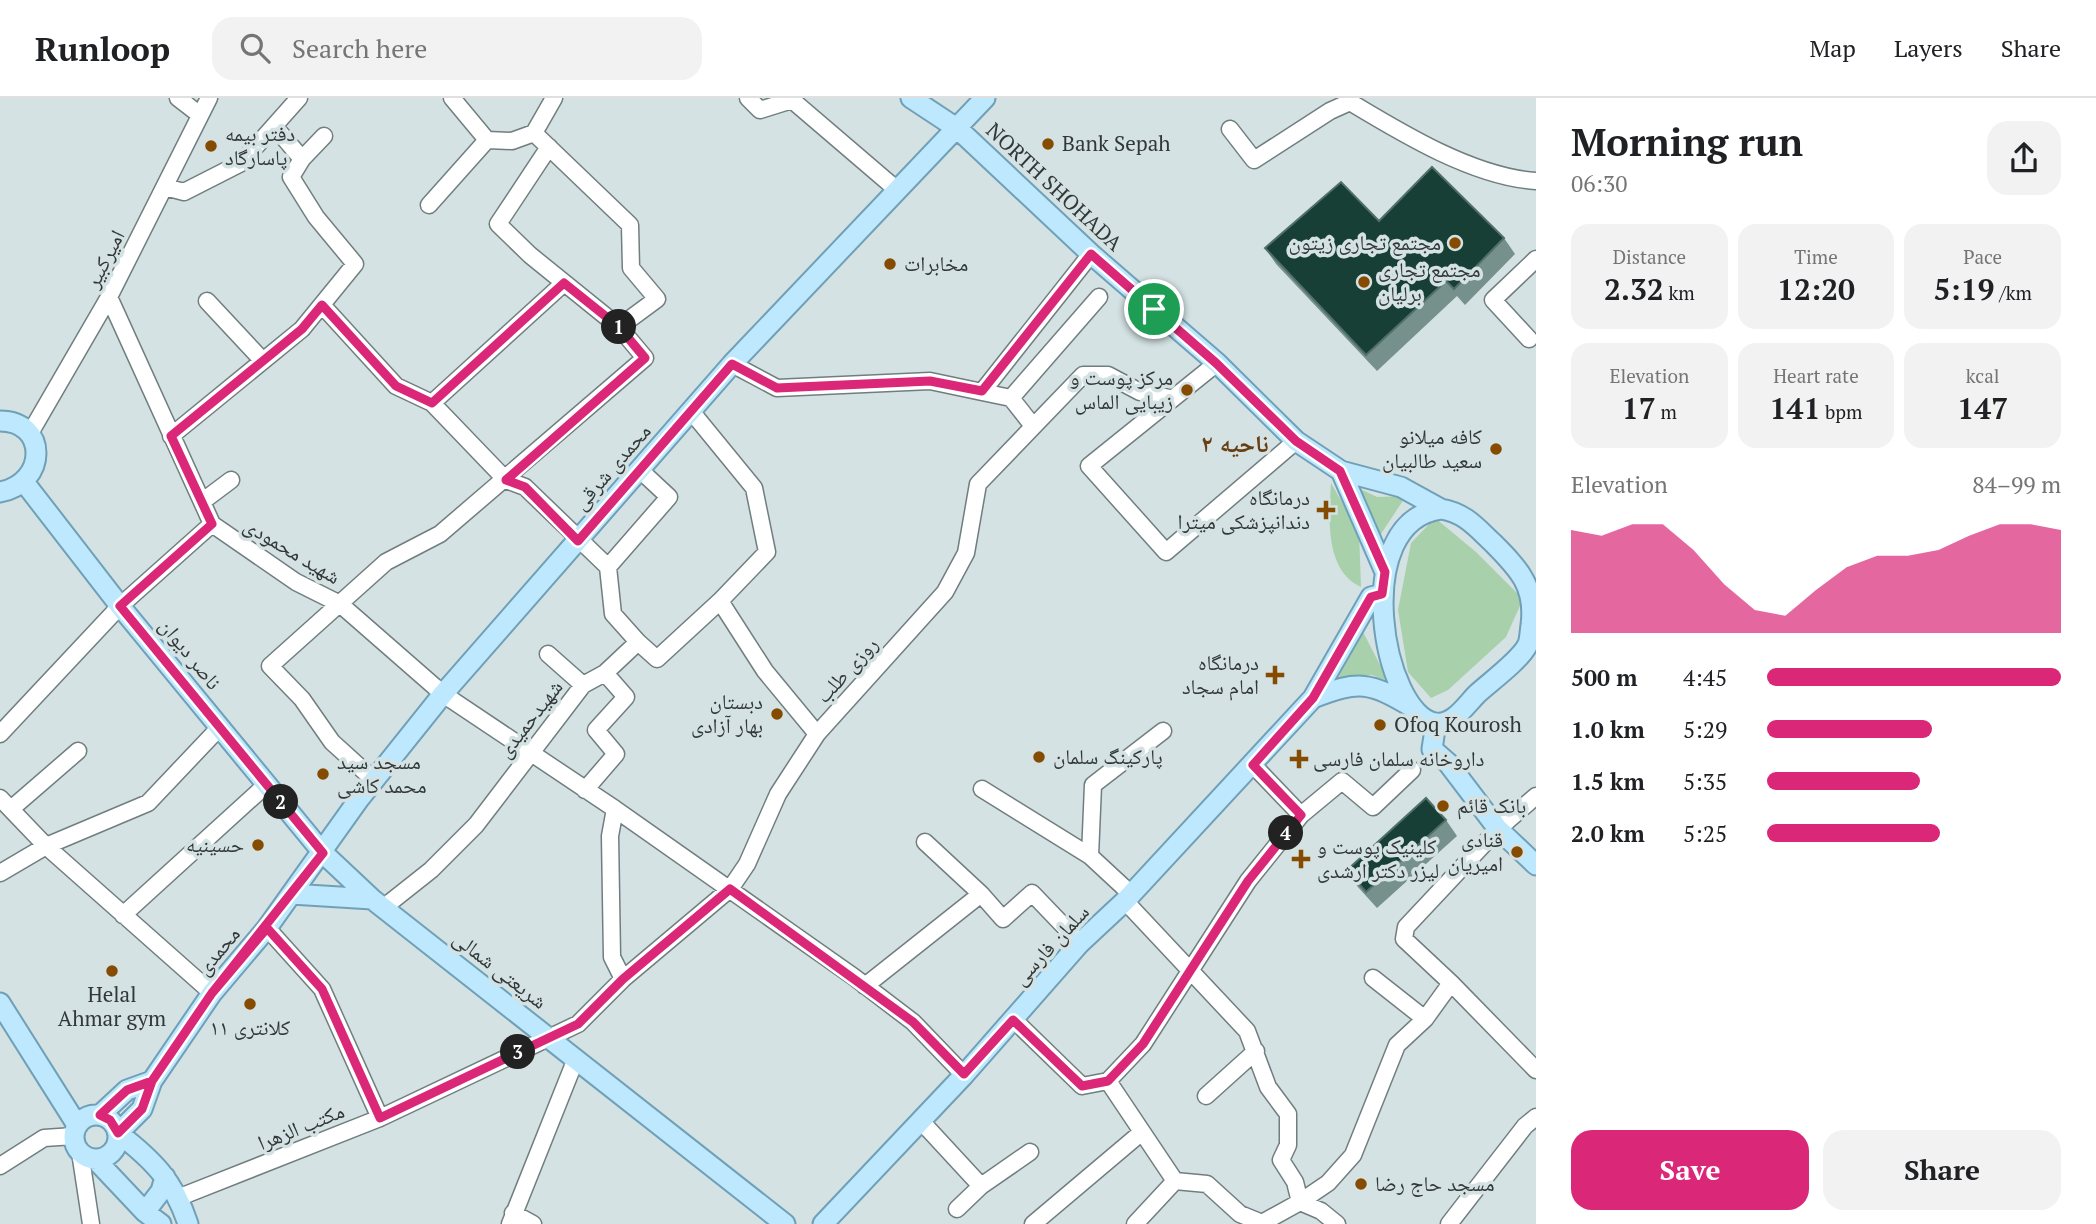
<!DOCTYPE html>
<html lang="en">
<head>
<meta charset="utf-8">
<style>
  :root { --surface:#fff; --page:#f2f2f2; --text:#202124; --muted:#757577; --line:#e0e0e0; --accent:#db2777 }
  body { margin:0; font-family:"PT Serif","Noto Naskh Arabic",serif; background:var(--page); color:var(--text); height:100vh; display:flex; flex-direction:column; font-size:26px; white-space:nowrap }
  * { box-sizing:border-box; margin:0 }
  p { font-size:23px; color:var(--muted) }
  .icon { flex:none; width:38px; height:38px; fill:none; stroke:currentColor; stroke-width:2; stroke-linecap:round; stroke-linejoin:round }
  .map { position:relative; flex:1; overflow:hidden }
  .drawer { display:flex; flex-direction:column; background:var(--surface); width:560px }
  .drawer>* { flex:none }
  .pin { position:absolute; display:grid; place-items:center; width:60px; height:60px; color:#fff; margin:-30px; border:4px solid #fff; border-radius:50%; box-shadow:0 2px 7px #0007 }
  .km { position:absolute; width:35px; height:35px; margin:-18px; border-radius:50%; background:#222; color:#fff; font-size:19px; line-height:35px; text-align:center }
  .round { display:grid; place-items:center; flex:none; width:74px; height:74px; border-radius:21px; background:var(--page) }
  .head { display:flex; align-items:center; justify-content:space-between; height:119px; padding:0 35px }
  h1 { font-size:38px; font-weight:600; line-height:52px }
  .stats { display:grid; grid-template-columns:repeat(3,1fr); gap:10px; height:119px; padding:7px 35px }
  .stats div { display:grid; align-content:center; border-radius:18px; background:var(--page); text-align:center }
  .stats b { font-size:30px; font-weight:600 }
  .stats small { font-size:19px; font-weight:400 }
  .stats p { font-size:19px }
  .chart { height:196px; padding:14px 35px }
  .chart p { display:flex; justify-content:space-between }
  .chart svg { width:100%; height:126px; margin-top:7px; fill:var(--accent); opacity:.7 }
  .action { display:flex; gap:14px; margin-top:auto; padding:14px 35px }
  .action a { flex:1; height:80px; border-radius:21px; background:var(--accent); color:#fff; font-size:28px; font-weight:600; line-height:80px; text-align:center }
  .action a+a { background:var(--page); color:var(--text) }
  ul { padding:0 35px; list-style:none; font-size:23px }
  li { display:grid; grid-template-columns:112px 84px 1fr; align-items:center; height:52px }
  li i { height:18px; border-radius:9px; background:var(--accent) }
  header { display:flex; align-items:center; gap:42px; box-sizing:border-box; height:98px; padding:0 35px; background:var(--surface); border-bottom:2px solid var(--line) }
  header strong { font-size:33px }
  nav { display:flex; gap:38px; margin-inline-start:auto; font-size:24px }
  .search { width:490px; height:63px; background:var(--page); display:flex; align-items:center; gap:18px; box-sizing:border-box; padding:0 24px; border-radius:21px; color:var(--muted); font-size:26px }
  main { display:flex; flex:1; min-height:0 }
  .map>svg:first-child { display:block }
</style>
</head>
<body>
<header>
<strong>Runloop</strong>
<div class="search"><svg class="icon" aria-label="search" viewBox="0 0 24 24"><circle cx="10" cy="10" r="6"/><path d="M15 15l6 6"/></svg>Search here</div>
<nav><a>Map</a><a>Layers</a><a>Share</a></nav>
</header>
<main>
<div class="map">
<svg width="1536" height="1126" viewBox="0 0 1536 1126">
  <rect width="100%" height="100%" fill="#d4e2e3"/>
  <path fill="#a8d0ab" d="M1331 385 1359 434 1361 489C1324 472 1329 419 1331 385Z
    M1356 389 1377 399 1406 398 1379 439Z
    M1435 420 1476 454 1523 501 1506 539 1448 592 1431 600 1408 574 1398 512 1411 445Z
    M1363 534 1380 567 1396 586 1372 577 1337 582Z"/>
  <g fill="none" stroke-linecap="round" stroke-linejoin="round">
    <defs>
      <path id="minor" d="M178 0 200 17
        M452 0 487 42
        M748 0 760 12 792 2 896 91
        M1230 31 1254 62 1330 13 1350 4C1403 36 1474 79 1536 83
        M549 49 498 126 530 157 619 229
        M302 61 324 38
        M165 89 184 94 241 65 299 0
        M429 107 487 42 512 43 534 35
        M109 199 212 426 296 484 340 506 443 596 615 711 854 879 913 924 964 977
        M207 203 263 263
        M322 207 396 288 432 305 506 382 525 389 608 469 613 516 638 544
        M1529 241 1493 202 1536 161
        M1217 265 1089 368 1166 454 1296 343
        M732 266 777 290 930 283 982 294 1091 156
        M982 294 1011 300 1033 328
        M1011 300 1099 199
        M432 305 564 185
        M691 313 754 390 767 454 720 503 765 573 817 636
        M29 337 109 199 209 0
        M171 338 302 231 355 166 316 119 291 79 302 61 274 28
        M203 403 231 382
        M608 469 669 399 640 372
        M548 556 583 587
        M0 636 120 508 212 426
        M1253 667 1301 717 1342 683 1373 709 1412 672
        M375 683 332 644 302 601 270 568 386 464 440 436 645 260 619 229 657 201 631 170 630 127 534 35 554 0
        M982 691 1090 758 1131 796
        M585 692 616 656 596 632 626 599 605 575
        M0 700 46 748 212 895
        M11 711 78 653
        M615 711 610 738 612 859 623 881
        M925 744 981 796
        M1090 758 1093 687 1163 633
        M0 775 46 748 148 705 220 629
        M1125 803 1247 933 1268 989 1288 1016V1047L1281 1062 1295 1084 1300 1104 1328 1085 1353 1057 1397 947 1425 921 1451 885 1404 841 1406 829 1498 731 1536 698
        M383 810 431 772 476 727 583 587 605 575 638 544 657 561 720 503
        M123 817 267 686
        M267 830 322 891 380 1020
        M1373 880 1425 921
        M1451 885 1536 972
        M865 888 981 796 1003 821 1032 795 1080 845
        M1013 921 1082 988 1108 983 1175 1083 1207 1086 1240 1116 1262 1125 1300 1104 1321 1113 1337 1126
        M1108 983 1143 946 1248 783 1301 717
        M1206 998 1256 953
        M920 1022 981 1088 1030 1054
        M80 1054 91 1126
        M0 1068 44 1040 74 1038
        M180 1099 380 1020 578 926 623 881 730 791 747 766 778 696 817 636 945 494 966 455 978 386 1083 277H1108L1140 294 1170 300
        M957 1111 981 1088
        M513 1115 533 1126
        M510 1126 575 963
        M1033 1126 1142 1034
        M1135 1126 1175 1083
        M1449 1126 1525 1028 1536 1019"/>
      <path id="major" d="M911 0 958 31 1091 156 1217 265 1296 343 1341 373 1401 389 1441 411
        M0 323C48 323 48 385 0 394
        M1341 373 1385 474
        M24 384 120 508 323 755 372 801 785 1126
        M1441 411C1465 415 1476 429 1493 445 1519 471 1536 489 1531 527 1530 533 1530 543 1527 548 1519 563 1490 584 1477 596 1466 607 1453 628 1435 625 1383 617 1348 423 1441 411Z
        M1313 600C1359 582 1370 584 1412 609
        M1436 625 1432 651 1448 665 1498 731 1536 767
        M291 796 372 801
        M0 905 77 1027
        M74 1039a22 22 0 1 1 44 0a22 22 0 1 1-44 0Z
        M100 1017 127 992 152 983
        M95 1061 145 1114 161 1126
        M145 1114 161 1093 165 1079
        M188 1126C174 1083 153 1062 118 1035L142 1011 152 983 212 895 267 830 359 701 443 596 732 266 985 0
        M823 1126 964 977 1080 845 1125 803 1313 600 1371 499 1382 496"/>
    </defs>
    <use href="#minor" stroke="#717e7f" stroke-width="19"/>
    <use href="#major" stroke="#70a0b7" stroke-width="23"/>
    <use href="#minor" stroke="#fff" stroke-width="16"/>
    <use href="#major" stroke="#bde8fd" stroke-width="19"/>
  </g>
  <path fill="#76908c" d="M1379 123 1504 140 1515 156 1465 207 1457 198 1377 273 1276 166 1265 150Z
    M1446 722 1457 738 1377 810 1357 788 1347 772Z"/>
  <path fill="#173f35" stroke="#507069" stroke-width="2" d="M1432 69 1504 140 1454 191 1446 183 1366 257 1265 150 1341 84 1379 123Z
    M1426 700 1446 722 1366 794 1347 772Z"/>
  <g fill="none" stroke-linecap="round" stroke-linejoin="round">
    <defs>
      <path id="route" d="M1154 211 1091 156 982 293 930 283 777 290 732 266 578 443 525 389 506 382 645 260 619 229 564 185 432 305 396 288 322 207 302 231 171 338 212 426 120 508 323 755 212 895 152 983 127 992 100 1017 110 1022 118 1035 142 1011 152 983 212 895 267 830 322 891 380 1020 578 926 623 881 730 791 913 924 964 976 1013 922 1082 988 1108 983 1143 946 1248 783 1301 717 1253 667 1313 600 1371 499 1382 496 1385 474 1340 373 1296 343 1216 265 1154 211"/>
    </defs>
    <use href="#route" stroke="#fff" stroke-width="14"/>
    <use href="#route" stroke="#db2777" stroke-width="9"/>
  </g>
  <g fill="#854b00" stroke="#d4e2e3" stroke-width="2.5">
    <circle cx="1048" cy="46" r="7"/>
    <circle cx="211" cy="48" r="7"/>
    <circle cx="1455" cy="145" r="7"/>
    <circle cx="890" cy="166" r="7"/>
    <circle cx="1364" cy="184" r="7"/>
    <circle cx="1187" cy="292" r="7"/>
    <circle cx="1496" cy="351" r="7"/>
    <path d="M1322.5 401.5h7v7h7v7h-7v7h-7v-7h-7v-7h7z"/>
    <path d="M1271.5 566.5h7v7h7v7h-7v7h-7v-7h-7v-7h7z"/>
    <circle cx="777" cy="616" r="7"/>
    <circle cx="1380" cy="627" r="7"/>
    <circle cx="1039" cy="659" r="7"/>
    <path d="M1295.5 650.5h7v7h7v7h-7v7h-7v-7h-7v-7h7z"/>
    <circle cx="323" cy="676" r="7"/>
    <circle cx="1443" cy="708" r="7"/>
    <circle cx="258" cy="747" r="7"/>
    <circle cx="1517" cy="754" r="7"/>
    <path d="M1297.5 750.5h7v7h7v7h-7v7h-7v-7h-7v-7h7z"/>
    <circle cx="112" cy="873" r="7"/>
    <circle cx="250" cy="906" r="7"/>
    <circle cx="1361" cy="1086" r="7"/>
  </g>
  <g text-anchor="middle" stroke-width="7" stroke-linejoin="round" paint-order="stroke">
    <g font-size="21" fill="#323838" stroke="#d4e2e3" text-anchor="start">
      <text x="225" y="43">دفتر بیمه<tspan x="225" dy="24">پاسارگاد</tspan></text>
      <text x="1062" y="53">Bank Sepah</text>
      <text x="1441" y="152" text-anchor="end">مجتمع تجاری زیتون</text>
      <text x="904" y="173">مخابرات</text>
      <text x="1378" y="179">مجتمع تجاری<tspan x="1378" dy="24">برلیان</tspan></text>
      <text x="1173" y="287" text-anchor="end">مرکز پوست و<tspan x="1173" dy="24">زیبایی الماس</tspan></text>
      <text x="1482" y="346" text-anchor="end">کافه میلانو<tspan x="1482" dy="24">سعید طالبیان</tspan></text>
      <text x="1310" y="407" text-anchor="end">درمانگاه<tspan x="1310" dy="24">دندانپزشکی میترا</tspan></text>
      <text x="1259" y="572" text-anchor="end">درمانگاه<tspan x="1259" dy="24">امام سجاد</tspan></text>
      <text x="763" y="611" text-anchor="end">دبستان<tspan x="763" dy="24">بهار آزادی</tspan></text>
      <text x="1394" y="634">Ofoq Kourosh</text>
      <text x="1053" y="666">پارکینگ سلمان</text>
      <text x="1313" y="668">داروخانه سلمان فارسی</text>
      <text x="337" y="671">مسجد سید<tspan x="337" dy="24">محمد کاشی</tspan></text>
      <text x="1457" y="715">بانک قائم</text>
      <text x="1503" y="749" text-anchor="end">قنادی<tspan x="1503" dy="24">امیریان</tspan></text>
      <text x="244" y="754" text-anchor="end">حسینیه</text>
      <text x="1317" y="756">کلینیک پوست و<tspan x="1317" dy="24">لیزر دکتر ارشدی</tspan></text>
      <text x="112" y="904" text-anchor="middle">Helal<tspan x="112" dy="24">Ahmar gym</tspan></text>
      <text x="250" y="937" text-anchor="middle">کلانتری ۱۱</text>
      <text x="1375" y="1093">مسجد حاج رضا</text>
    </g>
    <g font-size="21" fill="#323838" stroke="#d4e2e3">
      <text transform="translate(1054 89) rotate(43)" y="7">NORTH SHOHADA</text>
      <text transform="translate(105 161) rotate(-63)" y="7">امیرکبیر</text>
      <text transform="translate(612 369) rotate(-49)" y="7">محمدی شرقی</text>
      <text transform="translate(292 453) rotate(31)" y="7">شهید محمودی</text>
      <text transform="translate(190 556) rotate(51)" y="7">ناصر دیوان</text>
      <text transform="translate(847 572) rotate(-48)" y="7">روزی طلب</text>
      <text transform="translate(530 621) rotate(-52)" y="7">شهیدحمیدی</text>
      <text transform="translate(1051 847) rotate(-47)" y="7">سلمان فارسی</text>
      <text transform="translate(218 853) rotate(-50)" y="7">محمدی</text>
      <text transform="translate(500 872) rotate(38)" y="7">شریعتی شمالی</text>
      <text transform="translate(301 1029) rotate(-22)" y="7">مکتب الزهرا</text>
    </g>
    <g font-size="24" font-weight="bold" fill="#683f14" stroke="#d4e2e3">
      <text x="1235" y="354">ناحیه ۲</text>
    </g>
  </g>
</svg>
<div class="pin" style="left:1154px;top:211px;background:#1e9e55"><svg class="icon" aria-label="arrive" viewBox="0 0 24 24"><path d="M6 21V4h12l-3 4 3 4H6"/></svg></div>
<b class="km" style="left:619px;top:229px">1</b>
<b class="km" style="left:281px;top:704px">2</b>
<b class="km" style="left:518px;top:954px">3</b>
<b class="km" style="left:1286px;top:735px">4</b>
</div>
<section class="drawer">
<div class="head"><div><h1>Morning run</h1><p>06:30</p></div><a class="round"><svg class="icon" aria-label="share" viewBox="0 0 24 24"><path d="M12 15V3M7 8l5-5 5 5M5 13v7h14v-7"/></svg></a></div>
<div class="stats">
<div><p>Distance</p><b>2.32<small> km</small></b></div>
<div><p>Time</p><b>12:20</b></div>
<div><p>Pace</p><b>5:19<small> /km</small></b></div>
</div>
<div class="stats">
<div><p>Elevation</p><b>17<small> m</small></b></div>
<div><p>Heart rate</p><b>141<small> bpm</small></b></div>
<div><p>kcal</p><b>147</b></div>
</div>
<div class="chart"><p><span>Elevation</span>84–99 m</p>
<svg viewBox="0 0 160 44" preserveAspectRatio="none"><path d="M0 44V8L10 10L20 6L30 6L40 15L50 27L60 36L70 38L80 29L90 21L100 17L110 17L120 15L130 10L140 6L150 6L160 8V44z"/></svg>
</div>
<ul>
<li><b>500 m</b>4:45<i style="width:100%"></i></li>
<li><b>1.0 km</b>5:29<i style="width:56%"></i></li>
<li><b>1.5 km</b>5:35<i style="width:52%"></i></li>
<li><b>2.0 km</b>5:25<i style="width:59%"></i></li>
</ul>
<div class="action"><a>Save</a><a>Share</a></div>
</section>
</main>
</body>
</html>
